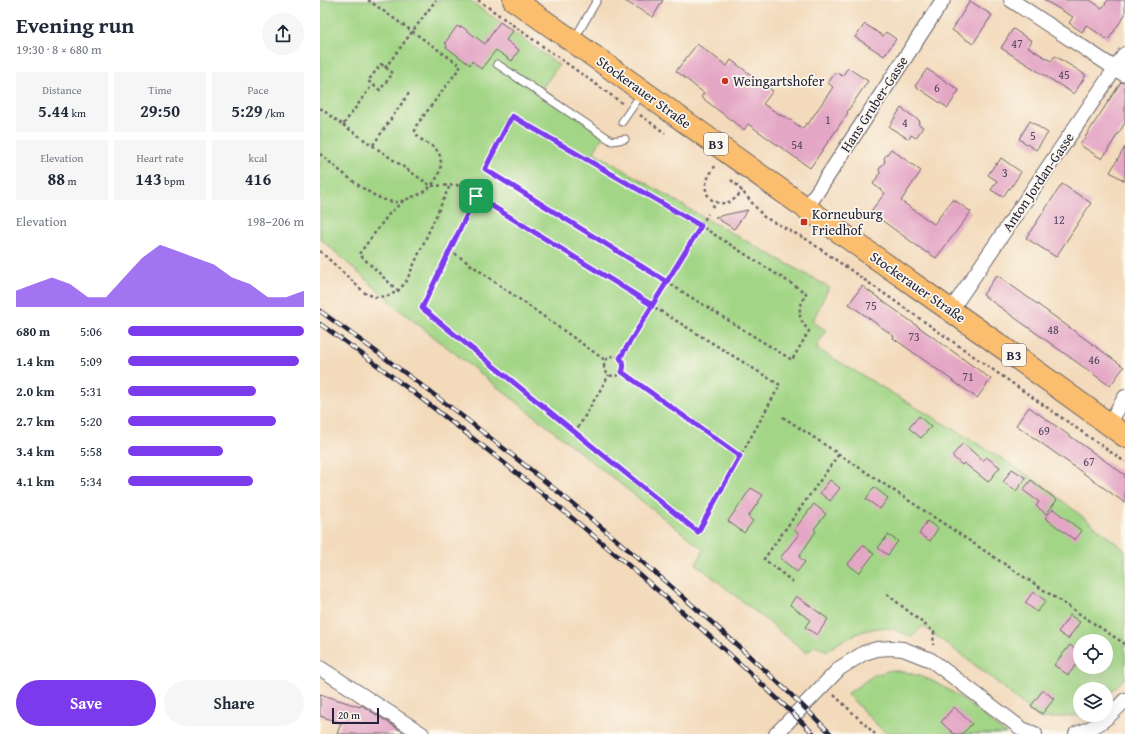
<!DOCTYPE html>
<html lang="en">
<head>
<meta charset="utf-8">
<style>
  :root { --surface:#fff; --page:#f6f6f7; --text:#1f2937; --muted:#747a83; --accent:#7c3aed }
  body { margin:0; font-family:"Gentium Book Plus",serif; background:var(--page); color:var(--text); height:100vh; display:flex; flex-direction:column; font-size:15px; white-space:nowrap }
  * { box-sizing:border-box; margin:0 }
  p { font-size:13px; color:var(--muted) }
  .icon { flex:none; width:22px; height:22px; fill:none; stroke:currentColor; stroke-width:2; stroke-linecap:round; stroke-linejoin:round }
  .map { position:relative; flex:1; overflow:hidden }
  .sheet { display:flex; flex-direction:column; background:var(--surface); width:320px }
  .sheet>* { flex:none }
  .fabs { position:absolute; left:753px; top:634px; display:grid; gap:8px }
  .fabs a { display:grid; place-items:center; width:40px; height:40px; border-radius:50%; background:var(--surface); box-shadow:0 4px 16px #0002; font-size:20px }
  .scale { position:absolute; left:12px; bottom:10px; width:47px; box-sizing:border-box; padding-left:4px; border:2px solid #22223b; border-top:0; font-size:11px; line-height:14px; white-space:nowrap; color:#22223b; -webkit-text-stroke:3px #fbf7ec; paint-order:stroke }
  .pin { position:absolute; display:grid; place-items:center; width:34px; height:34px; color:#fff; margin:-17px; border-radius:8px; box-shadow:0 2px 6px #0006 }
  .round { display:grid; place-items:center; flex:none; width:42px; height:42px; border-radius:21px; background:var(--page) }
  .summary { display:flex; align-items:center; justify-content:space-between; height:68px; padding:0 16px }
  h1 { font-size:22px; font-weight:700; line-height:30px }
  .figures { display:grid; grid-template-columns:repeat(3,1fr); gap:6px; height:68px; padding:4px 16px }
  .figures div { display:grid; align-content:center; border-radius:0px; background:var(--page); text-align:center }
  .figures b { font-size:17px; font-weight:700 }
  .figures small { font-size:11px; font-weight:400 }
  .figures p { font-size:11px }
  .chart { height:112px; padding:8px 16px }
  .chart p { display:flex; justify-content:space-between }
  .chart svg { width:100%; height:72px; margin-top:4px; fill:var(--accent); opacity:.7 }
  .cta { display:flex; gap:8px; margin-top:auto; padding:8px 16px }
  .cta a { flex:1; height:46px; border-radius:24px; background:var(--accent); color:#fff; font-size:16px; font-weight:700; line-height:46px; text-align:center }
  .cta a+a { background:var(--page); color:var(--text) }
  ul { padding:0 16px; list-style:none; font-size:13px }
  li { display:grid; grid-template-columns:64px 48px 1fr; align-items:center; height:30px }
  li i { height:10px; border-radius:5px; background:var(--accent) }
  main { display:flex; flex:1; min-height:0 }
  .map>svg:first-child { display:block }
</style>
</head>
<body>
<main>
<section class="sheet">
<div class="summary"><div><h1>Evening run</h1><p>19:30 · 8 × 680 m</p></div><a class="round"><svg class="icon" aria-label="share" viewBox="0 0 24 24"><path d="M12 15V3M7 8l5-5 5 5M5 13v7h14v-7"/></svg></a></div>
<div class="figures">
<div><p>Distance</p><b>5.44<small> km</small></b></div>
<div><p>Time</p><b>29:50</b></div>
<div><p>Pace</p><b>5:29<small> /km</small></b></div>
</div>
<div class="figures">
<div><p>Elevation</p><b>88<small> m</small></b></div>
<div><p>Heart rate</p><b>143<small> bpm</small></b></div>
<div><p>kcal</p><b>416</b></div>
</div>
<div class="chart"><p><span>Elevation</span>198–206 m</p>
<svg viewBox="0 0 160 44" preserveAspectRatio="none"><path d="M0 44V34L10 30L20 26L30 30L40 38L50 38L60 26L70 14L80 6L90 10L100 14L110 18L120 26L130 30L140 38L150 38L160 34V44z"/></svg>
</div>
<ul>
<li><b>680 m</b>5:06<i style="width:100%"></i></li>
<li><b>1.4 km</b>5:09<i style="width:97%"></i></li>
<li><b>2.0 km</b>5:31<i style="width:73%"></i></li>
<li><b>2.7 km</b>5:20<i style="width:84%"></i></li>
<li><b>3.4 km</b>5:58<i style="width:54%"></i></li>
<li><b>4.1 km</b>5:34<i style="width:71%"></i></li>
</ul>
<div class="cta"><a>Save</a><a>Share</a></div>
</section>
<div class="map">
<svg width="805" height="734" viewBox="0 0 805 734">
  <rect width="100%" height="100%" fill="#fbf7ec"/>
  <filter id="ink" filterUnits="userSpaceOnUse"><feTurbulence type="fractalNoise" baseFrequency=".025" numOctaves="2"/><feDisplacementMap in="SourceGraphic" scale="8" xChannelSelector="R" yChannelSelector="G"/><feConvolveMatrix kernelMatrix="1 2 1 2 8 2 1 2 1" color-interpolation-filters="sRGB"/></filter>
  <filter id="wash" filterUnits="userSpaceOnUse"><feTurbulence type="fractalNoise" baseFrequency=".012" numOctaves="4" result="noise"/><feDisplacementMap in="SourceGraphic" scale="16" xChannelSelector="R" yChannelSelector="G"/><feGaussianBlur stdDeviation="0.9" result="paint"/><feColorMatrix in="noise" values="0 0 0 0 0 0 0 0 0 0 0 0 0 0 0 0 0 1.4 0 .05"/><feComposite in="paint" operator="in"/></filter>
  <g filter="url(#wash)">
    <rect width="100%" height="100%" fill="#f3dabb"/>
    <path fill="#a2d585" stroke="#627c60" fill-rule="evenodd" d="M0 0H149L239 65 222 88 285 133 274 152 381 216 509 287 492 322 506 330 496 348 675 454 725 487 805 550V678L786 697V689H760V715H762L720 719 672 678 603 626 592 637C583 633 575 629 565 628 548 627 521 639 508 651L495 645 487 653 376 564 384 550 85 314 55 288 0 238ZM760 641H786V667H760Z
      M572 670C581 672 591 673 599 676 632 686 659 713 686 734H566L527 694 554 675Z"/>
    <g id="blocks">
      <path fill="#e4a6c5" d="M303 0H343L333 17Z
        M724 0H770L782 8 788 0H805V15L788 40 766 25 762 32 749 23 753 17Z
        M650 1 672 15 653 44 632 30Z
        M180 22 193 31 186 40 199 50 192 61 176 50 161 69 152 61 150 65 126 47 127 45 125 43 137 26 140 28 141 26 165 44Z
        M545 24 563 36 566 32 576 39 564 56 535 37Z
        M693 29 712 41 708 47 731 61 735 56 766 75 754 94 681 48Z
        M377 44 407 66 411 60 453 91 443 104 464 117 465 116 483 129 486 123 488 124 513 87 508 83 516 72 522 76 528 68 548 81 527 112 528 113 490 168 428 124 424 130 381 97 384 93 356 71Z
        M607 69 639 90 628 108 595 86Z
        M801 82 805 83V123L782 159 760 145Z
        M581 108 600 121 598 124 603 127 596 138 591 135 589 139 569 127Z
        M710 121 728 133 716 150 699 139Z
        M805 147V181L790 172Z
        M571 149 601 171 581 201 614 224 633 199 651 212 616 258 607 252V253L560 219 561 218 551 211 565 193 553 184 560 173 559 169 565 162 564 158Z
        M681 158 701 172 690 189 689 188 683 197 671 190 677 181 668 175 676 163 677 164Z
        M742 184 771 203 736 257 706 238Z
        M428 210 414 229 395 217Z
        M677 275 804 367 790 386 663 295Z
        M542 286 671 379 657 398 573 338 574 336 529 304Z
        M709 407 805 475V503L696 425Z
        M599 416 611 427 601 438 589 428Z
        M643 443 663 461 666 457 680 467 668 482 644 463 642 465 632 456Z
        M692 469 706 478 696 491 683 482Z
        M510 480 520 488 510 501 500 493Z
        M711 480 737 500 726 514 716 506 719 502 703 490Z
        M554 487 568 498 560 509 546 499Z
        M431 488 443 495 428 517 433 521 424 533 408 521Z
        M494 504 506 514 494 529 496 531 479 557 485 562 477 572 460 558 479 534 474 530Z
        M733 509 762 531 755 540 725 518Z
        M607 521 618 528 610 541 599 534Z
        M568 535 578 541 568 555 558 548Z
        M543 545 554 554 539 573 528 564Z
        M713 592 726 601 717 612 705 603Z
        M476 596 508 619 497 635 485 627 490 620 470 605Z
        M750 615 760 622 748 639 738 632Z
        M750 645 760 653V660L748 675 734 665Z
        M723 690 734 699 722 714 711 706Z
        M0 694 40 707 41 705 86 734H17L21 723 0 716Z
        M634 707 652 724 642 734H634L621 722Z"/>
    </g>
  </g>
  <g filter="url(#ink)">
    <use href="#blocks" fill-opacity="0" stroke="#6b6268" stroke-width="1"/>
    <g fill="none" stroke-linecap="round" stroke-linejoin="round">
      <defs>
        <path id="lane" d="M254 40 277 0
          M177 64 292 141 305 139
          M302 122 322 93"/>
        <path id="street" d="M691 0 805 75
          M486 209 623 0
          M631 310 805 54
          M789 424 805 397
          M0 668 102 734
          M456 734 520 668 544 653 557 649 571 648 583 649 611 660 702 729 715 734
          M756 734C778 727 789 717 805 700"/>
        <path id="primary" d="M194 0C292 68 388 139 486 208 592 284 700 358 805 436"/>
      </defs>
      <use href="#lane" stroke="#6b6268" stroke-width="9"/>
      <use href="#street" stroke="#6b6268" stroke-width="16"/>
      <use href="#primary" stroke="#6b6268" stroke-width="24"/>
      <path stroke="#6b6268" stroke-width="2.5" stroke-dasharray="3 3" stroke-linecap="butt" d="M158 0 302 103
        M61 64 73 73 60 90 48 81Z
        M65 68 116 0
        M0 108 23 125 52 85
        M320 115 345 133
        M192 116 381 226 486 293C478 310 476 316 489 331L472 360 165 169Z
        M23 125 111 186 137 185 460 385 378 532 102 308 156 196
        M53 145 89 93
        M0 154C17 168 53 201 74 202 80 202 86 200 92 197 99 195 105 192 110 187 118 179 123 166 120 156 117 144 98 143 95 131L96 126 141 66 48 0
        M395 166C392 172 387 177 386 184 383 204 410 212 422 190
        M411 180 417 185 444 217 486 239 805 462
        M392 207 396 202
        M130 250 285 360
        M0 251 45 293 55 297 68 296 78 291 86 282 130 185
        M78 291 39 254 69 214 83 201
        M284 366a10 10 0 1 1 20 0a10 10 0 1 1-20 0Z
        M300 358 388 214
        M302 372 420 456
        M463 417 805 644
        M255 433 289 375
        M473 582 444 559 519 454
        M567 594 614 632 613 645
        M514 695 555 734"/>
      <use href="#lane" stroke="#fff" stroke-width="7"/>
      <use href="#street" stroke="#fff" stroke-width="14"/>
      <use href="#primary" stroke="#fabe6e" stroke-width="22"/>
      <defs>
        <path id="rail" d="M0 311C132 405 258 504 379 611 424 651 469 691 511 734
          M0 324C63 368 123 415 183 462 291 548 396 638 494 734"/>
      </defs>
      <use href="#rail" stroke="#22223b" stroke-width="4.5"/>
      <use href="#rail" stroke="#fbf7ec" stroke-width="3" stroke-dasharray="9" stroke-linecap="butt"/>
    </g>
  </g>
  <g fill="none" stroke-linecap="round" stroke-linejoin="round" filter="url(#ink)">
    <defs>
      <path id="route" d="M156 196 102 308 378 532 420 456 302 372C305 366 304 362 300 358L381 226 192 116 165 169 347 282 332 305 156 196"/>
    </defs>
    <use href="#route" stroke="#fff" stroke-width="8"/>
    <use href="#route" stroke="#7c3aed" stroke-width="5"/>
  </g>
  <g fill="#c8321e" stroke="#fbf7ec" stroke-width="1.5">
    <circle cx="405" cy="81" r="4"/>
    <rect x="480" y="218" width="8" height="8" rx="2"/>
  </g>
  <g text-anchor="middle" stroke-width="3.5" stroke-linejoin="round" paint-order="stroke">
    <g font-size="12" fill="#52435e">
      <text x="697" y="48">47</text>
      <text x="744" y="79">45</text>
      <text x="617" y="92">6</text>
      <text x="508" y="124">1</text>
      <text x="585" y="127">4</text>
      <text x="713" y="140">5</text>
      <text x="477" y="149">54</text>
      <text x="685" y="177">3</text>
      <text x="739" y="224">12</text>
      <text x="551" y="310">75</text>
      <text x="733" y="334">48</text>
      <text x="594" y="341">73</text>
      <text x="774" y="364">46</text>
      <text x="648" y="381">71</text>
      <text x="724" y="435">69</text>
      <text x="769" y="466">67</text>
    </g>
    <g fill="#fbf7ec" stroke="#636270" stroke-width="1">
      <rect x="384" y="133" width="24" height="22" rx="3"/>
      <rect x="682" y="344" width="24" height="22" rx="3"/>
    </g>
    <g font-size="13" font-weight="bold" fill="#22223b">
      <text x="396" y="149">B3</text>
      <text x="694" y="360">B3</text>
    </g>
    <g font-size="14" fill="#22223b" stroke="#fbf7ec" text-anchor="start">
      <text x="413" y="86">Weingartshofer</text>
      <text x="492" y="219">Korneuburg<tspan x="492" dy="16">Friedhof</tspan></text>
    </g>
    <g font-size="14" fill="#22223b" stroke="#fbf7ec">
      <text transform="translate(324 92) rotate(36)" y="5">Stockerauer Straße</text>
      <text transform="translate(554 104) rotate(-57)" y="5">Hans Gruber-Gasse</text>
      <text transform="translate(718 182) rotate(-56)" y="5">Anton Jordan-Gasse</text>
      <text transform="translate(598 287) rotate(35)" y="5">Stockerauer Straße</text>
    </g>
  </g>
</svg>
<div class="fabs">
<a><svg class="icon" aria-label="locate" viewBox="0 0 24 24"><circle cx="12" cy="12" r="6"/><path d="M12 2v4M12 18v4M2 12h4M18 12h4"/></svg></a>
<a><svg class="icon" aria-label="layers" viewBox="0 0 24 24"><path d="M12 4l9 5-9 5-9-5zM3 14l9 5 9-5"/></svg></a>
</div>
<div class="scale">20 m</div>
<div class="pin" style="left:156px;top:196px;background:#1e9e55"><svg class="icon" aria-label="arrive" viewBox="0 0 24 24"><path d="M6 21V4h12l-3 4 3 4H6"/></svg></div>
</div>
</main>
</body>
</html>
